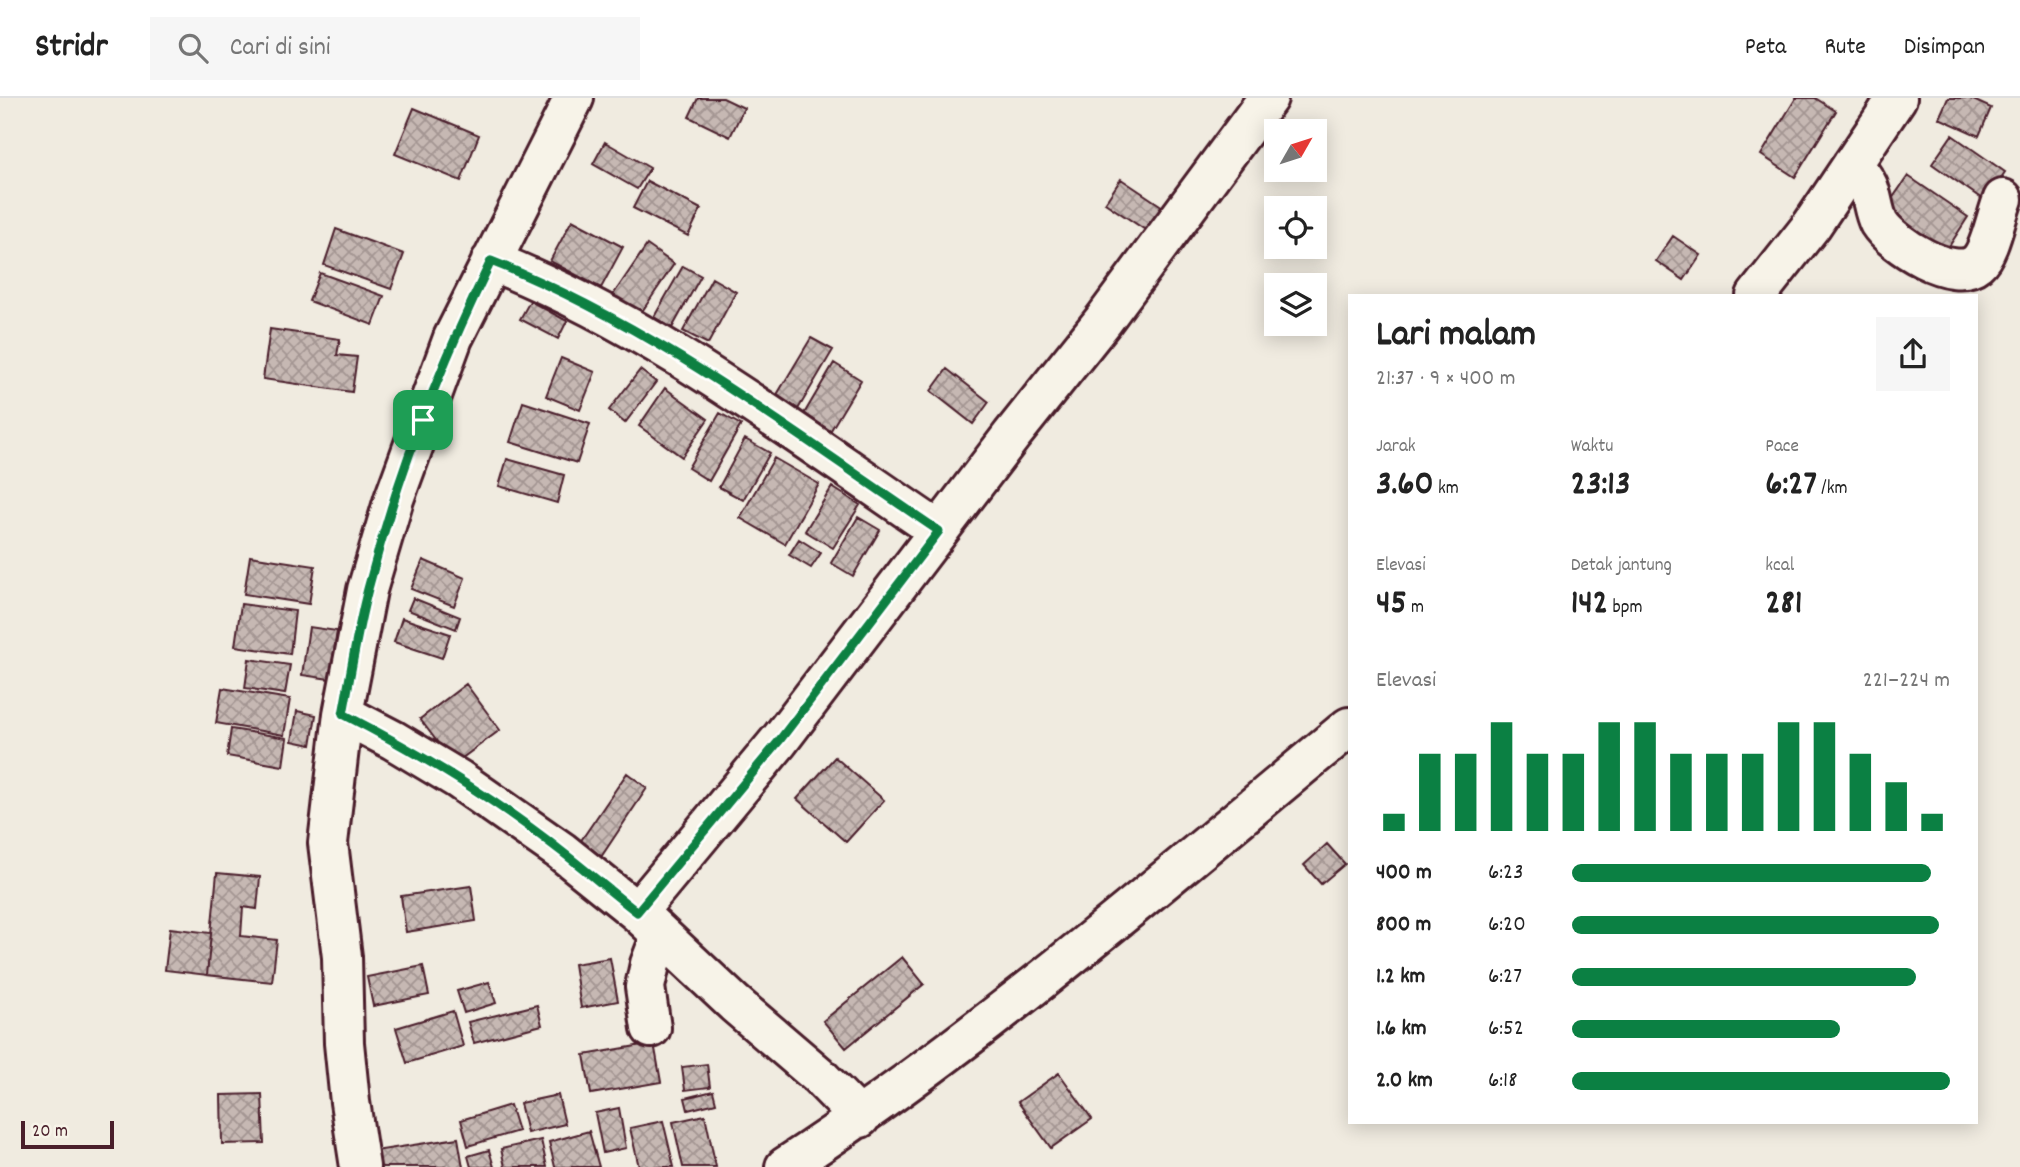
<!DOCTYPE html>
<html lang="id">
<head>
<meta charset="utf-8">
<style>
  :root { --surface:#fff; --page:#f6f6f6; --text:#222; --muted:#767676; --line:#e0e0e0; --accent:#0b8043 }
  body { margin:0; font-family:Dekko,sans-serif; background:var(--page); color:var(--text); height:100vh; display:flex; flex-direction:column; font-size:26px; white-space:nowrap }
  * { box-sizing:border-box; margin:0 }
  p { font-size:23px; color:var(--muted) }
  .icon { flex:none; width:38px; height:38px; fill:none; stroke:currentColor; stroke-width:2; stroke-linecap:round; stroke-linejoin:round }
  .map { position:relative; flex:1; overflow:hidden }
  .side { position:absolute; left:1348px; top:196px; width:630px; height:830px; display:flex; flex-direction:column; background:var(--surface); border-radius:0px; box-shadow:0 4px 18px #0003 }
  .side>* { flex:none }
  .needle { width:46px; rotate:51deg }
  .tools { position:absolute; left:1264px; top:21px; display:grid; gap:14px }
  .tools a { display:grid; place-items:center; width:63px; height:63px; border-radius:0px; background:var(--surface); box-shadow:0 4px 18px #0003; font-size:35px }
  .scale { position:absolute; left:21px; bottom:18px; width:93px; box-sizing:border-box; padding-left:7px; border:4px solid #4a1f2b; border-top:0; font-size:19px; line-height:24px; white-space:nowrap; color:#4a1f2b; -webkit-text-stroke:5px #f7f3e8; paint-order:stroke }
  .pin { position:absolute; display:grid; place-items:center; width:60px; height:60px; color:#fff; margin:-30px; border-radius:14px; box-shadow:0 4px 10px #0006 }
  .round { display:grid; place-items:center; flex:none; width:74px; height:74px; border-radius:0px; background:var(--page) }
  .headline { display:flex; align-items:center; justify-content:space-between; height:119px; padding:0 28px }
  h1 { font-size:38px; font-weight:700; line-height:52px }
  .metrics { display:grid; grid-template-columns:repeat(3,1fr); gap:10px; height:119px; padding:7px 28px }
  .metrics div { display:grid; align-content:center }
  .metrics b { font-size:35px; font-weight:700 }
  .metrics small { font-size:19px; font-weight:400 }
  .metrics p { font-size:19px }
  .chart { height:196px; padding:14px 28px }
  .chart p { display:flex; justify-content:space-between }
  .chart svg { width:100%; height:126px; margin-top:7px; stroke:var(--accent); stroke-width:6 }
  ul { padding:0 28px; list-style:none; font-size:23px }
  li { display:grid; grid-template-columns:112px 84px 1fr; align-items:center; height:52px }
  li i { height:18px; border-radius:9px; background:var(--accent) }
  header { display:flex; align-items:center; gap:42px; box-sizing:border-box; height:98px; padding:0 35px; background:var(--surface); border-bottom:2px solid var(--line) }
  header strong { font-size:33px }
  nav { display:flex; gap:38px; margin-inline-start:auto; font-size:24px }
  .search { width:490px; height:63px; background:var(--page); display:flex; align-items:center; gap:18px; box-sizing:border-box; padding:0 24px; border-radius:0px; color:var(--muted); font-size:26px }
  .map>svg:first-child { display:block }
</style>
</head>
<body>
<header>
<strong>Stridr</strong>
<div class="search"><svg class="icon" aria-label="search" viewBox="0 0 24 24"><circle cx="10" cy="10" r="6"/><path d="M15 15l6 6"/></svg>Cari di sini</div>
<nav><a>Peta</a><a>Rute</a><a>Disimpan</a></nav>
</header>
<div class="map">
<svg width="2020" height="1069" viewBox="0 0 2020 1069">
  <defs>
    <pattern id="building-cross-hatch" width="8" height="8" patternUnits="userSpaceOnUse" patternTransform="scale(1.75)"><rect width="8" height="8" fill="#c6b8b3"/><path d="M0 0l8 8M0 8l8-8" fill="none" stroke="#a39592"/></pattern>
  </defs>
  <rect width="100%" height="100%" fill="#f0ebe0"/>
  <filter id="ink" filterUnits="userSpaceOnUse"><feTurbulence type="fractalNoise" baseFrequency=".0143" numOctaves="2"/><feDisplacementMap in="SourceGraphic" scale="14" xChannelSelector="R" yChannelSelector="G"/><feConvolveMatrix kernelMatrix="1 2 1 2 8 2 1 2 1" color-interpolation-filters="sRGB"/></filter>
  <g filter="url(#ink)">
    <path fill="url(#building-cross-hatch)" stroke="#4a1f2b" stroke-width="2" d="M698 0H723L744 10 730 39 689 19Z
      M1796 0H1815L1836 13 1795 79 1761 57Z
      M1948 0H1969L1991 10 1979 38 1939 20Z
      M414 10 479 37 461 83 395 56Z
      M1952 37 2005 74 1985 103 1932 66Z
      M605 44 650 70 637 91 593 66Z
      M1908 78 1968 119 1946 153 1885 111Z
      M1121 81 1166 111 1150 135 1105 105Z
      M647 83 701 111 688 138 633 110Z
      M572 122 623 149 601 190 550 163Z
      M336 131 404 156 391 191 324 167Z
      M1673 138 1701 157 1684 182 1656 163Z
      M647 147 674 166 641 215 613 197Z
      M683 168 701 178 672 230 654 219Z
      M320 175 384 198 373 227 309 203Z
      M712 180 736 194 708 246 683 233Z
      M530 203 567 223 558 241 520 221Z
      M270 231 340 241 337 257 357 259 352 294 263 281Z
      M811 240 833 252 797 313 775 300Z
      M561 260 595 274 580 312 546 298Z
      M834 265 861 282 825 342 798 326Z
      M947 271 989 304 973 326 931 293Z
      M640 272 656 284 625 325 609 312Z
      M665 290 708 321 682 359 639 328Z
      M523 304 590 326 577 365 510 344Z
      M720 315 741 327 709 383 688 370Z
      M745 341 770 355 743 402 719 389Z
      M774 360 819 386 785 446 740 420Z
      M507 361 564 377 557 405 499 388Z
      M832 389 860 407 833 450 805 433Z
      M858 419 880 432 853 478 831 465Z
      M799 441 821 455 811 470 789 457Z
      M250 458 315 468 309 506 244 496Z
      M423 462 465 480 454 508 411 491Z
      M413 500 460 519 456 531 408 512Z
      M241 506 295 513 290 556 235 548Z
      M402 520 450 536 442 560 394 544Z
      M309 529 337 533 330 581 302 577Z
      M249 561 290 567 285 596 245 590Z
      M466 586 500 632 454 666 420 621Z
      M222 590 290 601 284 637 216 625Z
      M297 613 316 617 311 647 292 643Z
      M231 631 287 640 283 668 227 658Z
      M835 659 884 702 846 744 797 701Z
      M627 675 647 690 601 759 580 744Z
      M1327 746 1345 766 1321 786 1304 767Z
      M217 775 260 779 257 811 243 809 241 838 277 842 272 884 207 877Z
      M471 788 476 823 406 834 401 798Z
      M170 830 211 835 207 877 165 872Z
      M902 859 924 886 846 950 823 923Z
      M610 860 618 903 581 910 574 866Z
      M423 868 429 897 373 908 367 879Z
      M489 884 496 905 464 915 457 893Z
      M537 907 542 927 474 945 468 924Z
      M453 913 463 948 407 965 396 930Z
      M654 945 661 984 591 996 584 957Z
      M707 966 710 989 685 992 682 969Z
      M1059 975 1092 1021 1051 1050 1018 1004Z
      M713 993 716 1005 688 1012 685 1000Z
      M262 996 264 1045 222 1046 221 997Z
      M558 997 565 1026 527 1035 520 1005Z
      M510 1007 518 1033 468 1048 461 1022Z
      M619 1010 626 1050 603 1055 595 1015Z
      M705 1017 716 1069H683L673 1024Z
      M663 1023 674 1069H639L630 1030Z
      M589 1033 599 1069H555L549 1044Z
      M458 1040 463 1069H378L375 1053Z
      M541 1042 547 1069H505L501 1051Z
      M489 1052 494 1069H471L468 1058Z"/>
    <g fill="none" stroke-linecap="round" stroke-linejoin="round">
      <defs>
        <path id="minor" d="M1852 67C1858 73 1865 81 1868 88 1873 100 1873 113 1879 125 1892 146 1953 185 1977 165 1990 154 1996 118 2003 101
          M491 163C654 227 795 336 939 433
          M1756 198 1812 127 1897 0
          M343 616 393 642 458 681 561 753 637 814 735 906 818 977 860 1020
          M637 814 779 643 1012 337 1103 223 1268 0
          M651 930 645 889 650 866 661 837
          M360 1069 350 1004 344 945 342 859 328 745 343 616 367 492 394 401 453 240 574 0
          M785 1069C985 938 1165 781 1349 629"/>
      </defs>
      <use href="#minor" stroke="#4a1f2b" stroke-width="44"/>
      <use href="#minor" stroke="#f7f3e8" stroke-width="38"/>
    </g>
  </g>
  <g fill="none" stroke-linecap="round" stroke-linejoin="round" filter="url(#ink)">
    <defs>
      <path id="route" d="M491 163C654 227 795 336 939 433L779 643 637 814C611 794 587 773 561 753 494 700 419 655 343 616 351 575 357 532 368 491 397 378 440 268 491 163Z"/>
    </defs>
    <use href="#route" stroke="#fff" stroke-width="14"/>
    <use href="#route" stroke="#0b8043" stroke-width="9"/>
  </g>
</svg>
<div class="tools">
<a><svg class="needle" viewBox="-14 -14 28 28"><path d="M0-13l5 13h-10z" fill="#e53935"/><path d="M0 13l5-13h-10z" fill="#767676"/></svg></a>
<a><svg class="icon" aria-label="locate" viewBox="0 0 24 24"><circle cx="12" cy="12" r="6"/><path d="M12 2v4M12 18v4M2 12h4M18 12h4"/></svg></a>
<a><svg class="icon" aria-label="layers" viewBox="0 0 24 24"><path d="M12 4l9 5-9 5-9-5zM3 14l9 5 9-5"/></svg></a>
</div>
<div class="scale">20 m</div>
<div class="pin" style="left:423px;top:322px;background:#1e9e55"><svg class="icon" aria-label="arrive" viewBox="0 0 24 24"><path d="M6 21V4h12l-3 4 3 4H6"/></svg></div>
<section class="side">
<div class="headline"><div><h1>Lari malam</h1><p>21:37 · 9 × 400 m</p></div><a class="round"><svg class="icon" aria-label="share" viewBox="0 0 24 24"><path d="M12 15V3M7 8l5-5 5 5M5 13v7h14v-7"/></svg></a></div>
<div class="metrics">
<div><p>Jarak</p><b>3.60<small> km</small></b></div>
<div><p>Waktu</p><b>23:13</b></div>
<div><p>Pace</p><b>6:27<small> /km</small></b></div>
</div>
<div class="metrics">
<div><p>Elevasi</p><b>45<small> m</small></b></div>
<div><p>Detak jantung</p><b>142<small> bpm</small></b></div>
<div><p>kcal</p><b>281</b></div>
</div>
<div class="chart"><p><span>Elevasi</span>221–224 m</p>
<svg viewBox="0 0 160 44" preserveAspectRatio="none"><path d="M5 44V38M15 44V17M25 44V17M35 44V6M45 44V17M55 44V17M65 44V6M75 44V6M85 44V17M95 44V17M105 44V17M115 44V6M125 44V6M135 44V17M145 44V27M155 44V38"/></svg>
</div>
<ul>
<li><b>400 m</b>6:23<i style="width:95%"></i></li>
<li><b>800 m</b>6:20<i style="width:97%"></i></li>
<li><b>1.2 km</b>6:27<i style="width:91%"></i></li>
<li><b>1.6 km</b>6:52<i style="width:71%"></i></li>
<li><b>2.0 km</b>6:18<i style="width:100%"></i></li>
</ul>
</section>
</div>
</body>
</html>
